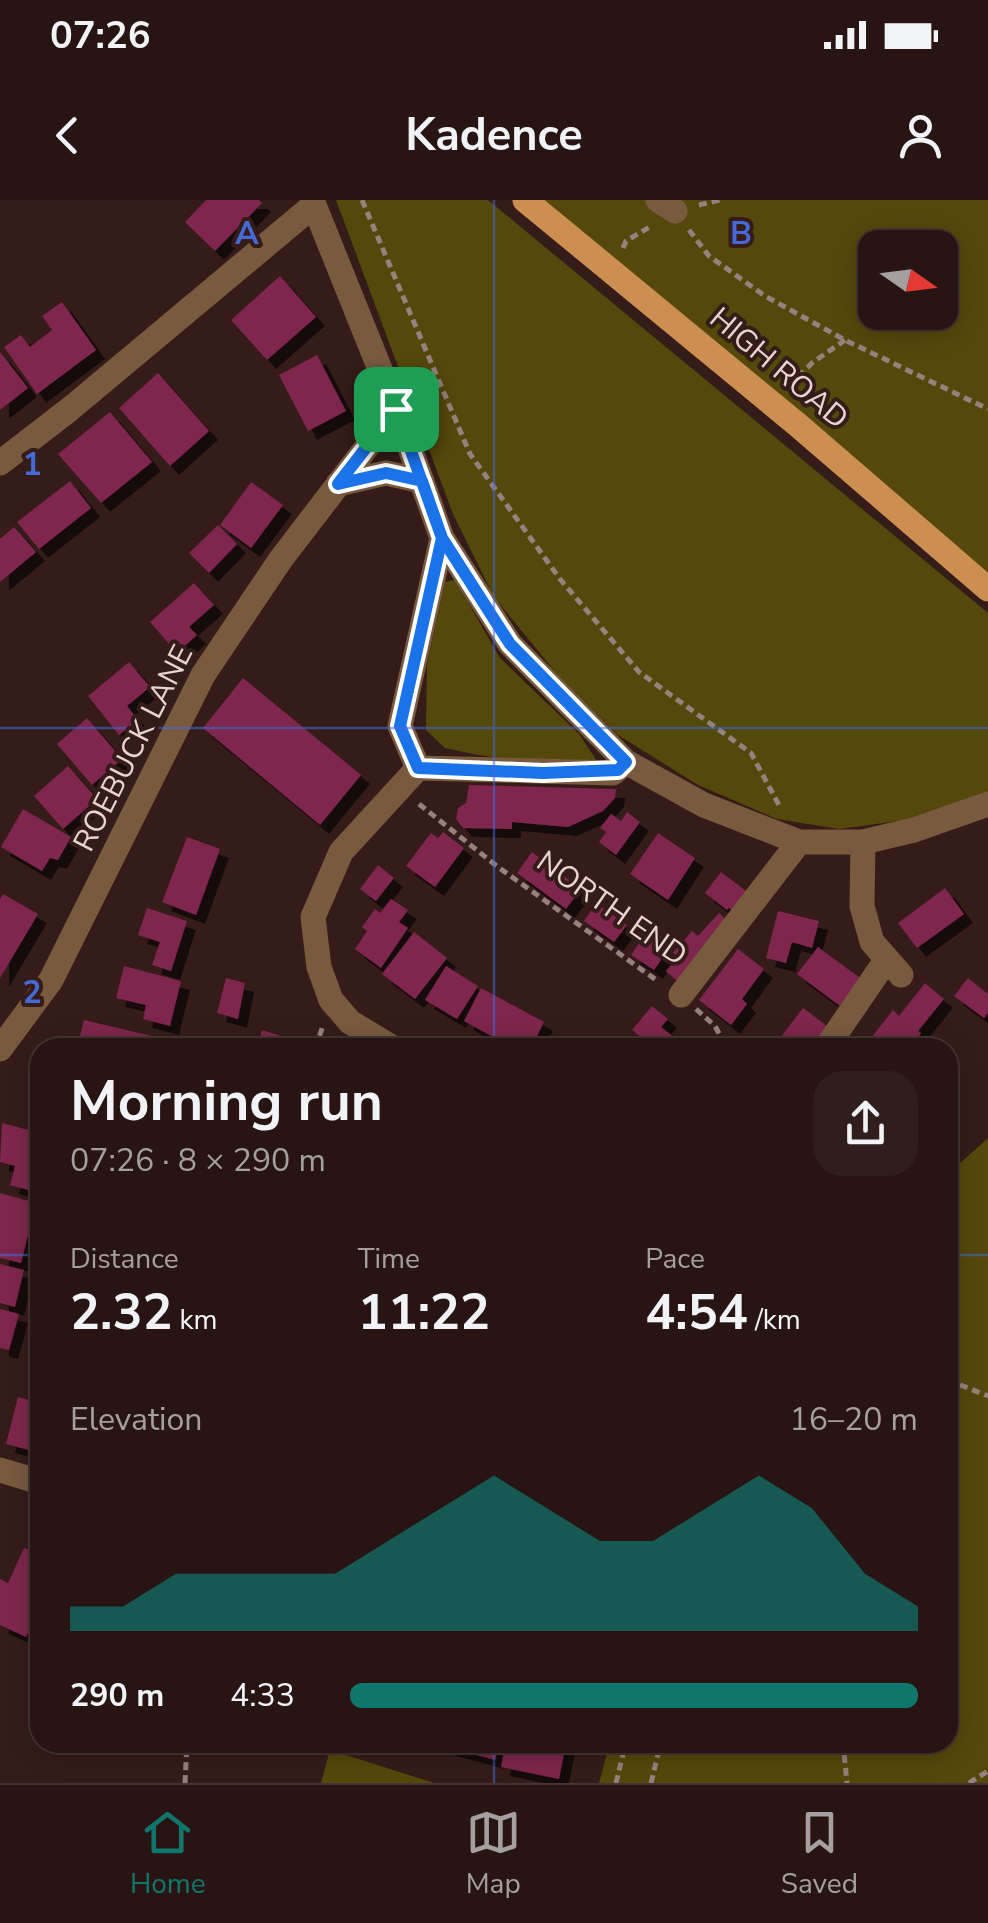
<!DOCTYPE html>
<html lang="en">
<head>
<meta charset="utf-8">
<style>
  :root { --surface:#281513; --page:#301e1c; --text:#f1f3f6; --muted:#a59fa0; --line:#443433; --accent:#0f766e }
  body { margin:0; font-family:"Nunito Sans",sans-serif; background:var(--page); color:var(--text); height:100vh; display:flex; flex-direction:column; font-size:38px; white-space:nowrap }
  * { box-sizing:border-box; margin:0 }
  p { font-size:32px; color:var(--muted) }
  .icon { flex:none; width:55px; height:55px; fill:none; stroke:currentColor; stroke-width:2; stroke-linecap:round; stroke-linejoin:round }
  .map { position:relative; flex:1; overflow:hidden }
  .drawer { position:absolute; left:30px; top:838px; width:928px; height:715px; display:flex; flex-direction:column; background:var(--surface); border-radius:30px; box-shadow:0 5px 25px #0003,0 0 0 2px var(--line) }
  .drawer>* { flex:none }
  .needle { width:65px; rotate:104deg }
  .tools { position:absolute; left:858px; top:30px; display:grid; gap:20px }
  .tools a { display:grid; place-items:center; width:100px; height:100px; border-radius:20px; background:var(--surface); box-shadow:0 5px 25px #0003,0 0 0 2px var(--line); font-size:50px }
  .pin { position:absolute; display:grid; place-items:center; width:85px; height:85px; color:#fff; margin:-42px; border-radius:20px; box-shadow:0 5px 15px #0006 }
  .round { display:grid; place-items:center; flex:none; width:105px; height:105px; border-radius:30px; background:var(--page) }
  .headline { display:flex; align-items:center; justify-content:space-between; height:170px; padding:0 40px }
  h1 { font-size:55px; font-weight:700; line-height:75px }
  .figures { display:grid; grid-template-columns:repeat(3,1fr); gap:15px; height:170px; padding:10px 40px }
  .figures div { display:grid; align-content:center }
  .figures b { font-size:50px; font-weight:700 }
  .figures small { font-size:28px; font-weight:400 }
  .figures p { font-size:28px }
  .chart { height:280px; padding:20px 40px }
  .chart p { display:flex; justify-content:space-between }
  .chart svg { width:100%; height:180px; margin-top:10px; fill:var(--accent); opacity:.7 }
  ul { padding:0 40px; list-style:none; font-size:32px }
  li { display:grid; grid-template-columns:160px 120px 1fr; align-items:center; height:75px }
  li i { height:25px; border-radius:12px; background:var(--accent) }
  .status { display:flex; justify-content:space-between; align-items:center; height:70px; padding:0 50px; background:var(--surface); direction:ltr }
  .status svg { height:28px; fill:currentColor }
  header { display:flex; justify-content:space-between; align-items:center; height:130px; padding:0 40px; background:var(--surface); font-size:45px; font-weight:700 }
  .tabs { display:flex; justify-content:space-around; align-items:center; height:140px; border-top:2px solid var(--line); background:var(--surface); font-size:28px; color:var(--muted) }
  .tabs a { display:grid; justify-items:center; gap:5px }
  .tabs .active { color:var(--accent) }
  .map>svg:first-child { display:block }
</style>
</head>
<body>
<div class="status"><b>07:26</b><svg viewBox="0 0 49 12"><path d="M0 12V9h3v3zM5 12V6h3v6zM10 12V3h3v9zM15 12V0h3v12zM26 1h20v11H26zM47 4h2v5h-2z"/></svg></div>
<header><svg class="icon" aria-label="back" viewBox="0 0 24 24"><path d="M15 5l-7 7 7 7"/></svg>Kadence<svg class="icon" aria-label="person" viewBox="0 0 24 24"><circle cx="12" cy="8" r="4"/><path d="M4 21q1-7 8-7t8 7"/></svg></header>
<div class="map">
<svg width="988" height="1583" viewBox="0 0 988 1583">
  <defs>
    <filter id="shadow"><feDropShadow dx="9" dy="9" stdDeviation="0" flood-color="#0009"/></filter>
  </defs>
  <rect width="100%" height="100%" fill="#351c19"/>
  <path fill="#55480b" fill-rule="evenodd" d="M336 0H488L988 413V594L906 620 839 629 777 619 698 585 618 535 561 479 494 397 453 314Z
    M540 0H988V372ZM875 48H940V112H875Z
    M455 380 500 458 579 534 597 561 578 569 478 555 445 548 426 530 427 465 445 382Z
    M988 938V1583H599L610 1543 948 1542V974Z
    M330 1550 434 1583H321Z"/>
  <path fill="#7e254e" filter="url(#shadow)" d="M206 0H259L262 3 215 51 185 22Z
    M280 76 316 117 267 160 231 120Z
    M62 102 96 150 37 194 4 147 21 135 30 147 52 130 42 116Z
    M0 152 28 188 0 210Z
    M317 155 346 211 308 231 279 175Z
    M158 173 209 231 170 266 119 208Z
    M110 212 152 262 101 303 58 254Z
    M70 281 91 308 39 349 17 322Z
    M251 282 283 305 251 348 220 325Z
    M218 325 237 344 209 373 189 353Z
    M14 327 36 352 0 382V339Z
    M194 383 214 405 189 427 197 435 177 453 150 422Z
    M129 462 150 487 127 506 138 520 119 535 88 496Z
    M243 478 361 575 320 625 203 528Z
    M87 518 122 559 92 585 57 544Z
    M68 566 97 599 63 629 34 596Z
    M469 585 616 589 615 598 603 611 568 627 512 622V629L463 628 456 619 458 608 466 603Z
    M23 609 71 637 58 660 50 658 42 671 1 647Z
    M627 612 640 622 616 655 599 642 606 632 600 628 611 614 621 621Z
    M443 632 464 648 435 687 406 666 431 633 438 638Z
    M658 633 695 658 668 700 630 674Z
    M187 637 220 649 196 715 162 702Z
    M532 652 581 689 566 709 517 673Z
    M378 665 394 678 376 701 360 689Z
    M721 672 750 694 735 712 729 708 727 710 705 693Z
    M945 688 964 714 917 748 898 723Z
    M3 694 38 714 0 778V699Z
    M391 699 408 710 399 722 408 728 381 768 355 749 367 731 362 727 375 709 380 713Z
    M596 703 627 725 614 742 584 721Z
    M147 708 187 721 171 771 152 765 160 742 138 735Z
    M778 711 819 721 812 748 792 742 786 763 766 758Z
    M719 713 731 724 679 783 666 771 678 757 673 753 692 731 698 736Z
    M414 732 447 758 415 799 382 774Z
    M645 734 668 750 654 770 631 755Z
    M818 747 860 778 840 806 797 774Z
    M738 749 764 769 742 799 747 804 731 825 699 800Z
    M124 766 181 781 170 826 143 819 146 805 116 798Z
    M446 766 478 786 457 819 425 800Z
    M226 778 245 783 238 819 217 813Z
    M968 778 988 794V813L984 818 954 796Z
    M925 783 944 799 918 831 921 833 910 848H883L871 838 893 810 899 816Z
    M481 788 544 822 531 848H513L464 821Z
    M652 806 668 819 661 827 680 842 676 848H639L636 845 641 837 632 830Z
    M803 808 827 826 810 848H793L780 838Z
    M84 820 156 837 153 848H77Z
    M262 830 307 844 306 848H257Z
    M2 923 40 933V962L32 991 10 985 15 966 0 962Z
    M0 993 36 1003 21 1063 0 1058Z
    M0 1064 24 1070 15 1107 0 1103Z
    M0 1109 19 1114 9 1150 0 1148Z
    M18 1197 40 1203V1231L33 1251 6 1244Z
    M24 1348 40 1355V1406L26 1437 0 1425V1379L8 1383Z
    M445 1542H500L495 1560 444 1546Z
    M506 1542 566 1544 559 1579 501 1567Z"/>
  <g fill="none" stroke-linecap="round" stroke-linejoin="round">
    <path stroke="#96817e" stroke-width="5" stroke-dasharray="8 5" stroke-linecap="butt" d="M362 0 470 254 560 379 639 472 751 553 780 607
      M699 5 720 0
      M689 30 709 56 765 96 845 140 988 209
      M623 48 626 41 653 25
      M789 186 812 163 845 140
      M419 604 498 667 659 782
      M696 809 715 826 727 848
      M315 848 323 826
      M948 1180 988 1196
      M843 1542 847 1583
      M185 1583 187 1542
      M616 1583 626 1542
      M651 1583 661 1542
      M969 1583 988 1571"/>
    <path stroke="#785a3e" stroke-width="25" d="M312 0 396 209 442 338 510 444 626 562 704 605 799 642H863L914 630 988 604
      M658 0 675 11
      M0 263 70 209 314 5
      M338 284 386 273 422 281
      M418 568 400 526 442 338
      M418 568 613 573 626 562
      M863 642 862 706 872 742 901 775
      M681 795 799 642
      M393 848 350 822 331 800 319 767 313 717 341 652 418 568
      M826 848 887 759
      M0 849 51 780 203 475 281 359 396 209
      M0 1270 40 1282"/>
    <path stroke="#cd8e51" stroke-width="25" d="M525 0 799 226 988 389"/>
  </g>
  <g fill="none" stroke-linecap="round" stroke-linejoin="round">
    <defs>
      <path id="route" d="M396 209 338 284 386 273 422 281 442 338 400 526 418 568 543 573 618 570 626 562 510 444 442 338 396 209"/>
    </defs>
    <use href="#route" stroke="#fff" stroke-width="20"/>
    <use href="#route" stroke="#1a73e8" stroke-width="12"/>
  </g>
  <path fill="none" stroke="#4569d7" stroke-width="2.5" stroke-opacity="0.55" d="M494 0V848M0 528H988M0 1055H40M948 1055H988M494 1542V1583"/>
  <g text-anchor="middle" stroke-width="8" stroke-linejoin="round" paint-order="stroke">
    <g font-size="30" fill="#e7d5d2" stroke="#351c19">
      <text transform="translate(779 168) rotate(40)" y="10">HIGH ROAD</text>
      <text transform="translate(133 548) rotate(-63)" y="10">ROEBUCK LANE</text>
      <text transform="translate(612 708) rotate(35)" y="10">NORTH END</text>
    </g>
  </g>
  <g font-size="32" text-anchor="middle" font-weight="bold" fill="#4569d7" stroke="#351c19" stroke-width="8" stroke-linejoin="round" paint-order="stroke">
    <text x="247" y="44">A</text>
    <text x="741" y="44">B</text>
    <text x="32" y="275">1</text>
    <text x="32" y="803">2</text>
  </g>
</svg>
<div class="tools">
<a><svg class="needle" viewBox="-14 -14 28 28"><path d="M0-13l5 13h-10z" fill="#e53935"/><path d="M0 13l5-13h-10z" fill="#a59fa0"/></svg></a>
</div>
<div class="pin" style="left:396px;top:209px;background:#1e9e55"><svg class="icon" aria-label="arrive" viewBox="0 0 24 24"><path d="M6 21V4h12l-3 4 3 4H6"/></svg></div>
<section class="drawer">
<div class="headline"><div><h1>Morning run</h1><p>07:26 · 8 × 290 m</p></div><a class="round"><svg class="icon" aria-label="share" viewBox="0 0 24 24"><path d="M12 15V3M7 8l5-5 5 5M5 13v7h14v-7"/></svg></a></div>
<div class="figures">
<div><p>Distance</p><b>2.32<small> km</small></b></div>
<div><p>Time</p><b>11:22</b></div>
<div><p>Pace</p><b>4:54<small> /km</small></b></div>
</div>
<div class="chart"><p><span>Elevation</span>16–20 m</p>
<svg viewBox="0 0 160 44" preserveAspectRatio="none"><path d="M0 44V38L10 38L20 30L30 30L40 30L50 30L60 22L70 14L80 6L90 14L100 22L110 22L120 14L130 6L140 14L150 30L160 38V44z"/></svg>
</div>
<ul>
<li><b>290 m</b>4:33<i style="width:100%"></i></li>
</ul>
</section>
</div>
<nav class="tabs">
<a class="active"><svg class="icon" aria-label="home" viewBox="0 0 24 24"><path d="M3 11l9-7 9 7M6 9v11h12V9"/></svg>Home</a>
<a><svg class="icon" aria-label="map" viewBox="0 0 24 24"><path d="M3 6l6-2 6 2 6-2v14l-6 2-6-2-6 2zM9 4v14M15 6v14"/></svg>Map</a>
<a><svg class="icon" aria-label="saved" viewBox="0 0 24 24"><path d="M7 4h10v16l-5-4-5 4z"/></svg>Saved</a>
</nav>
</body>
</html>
